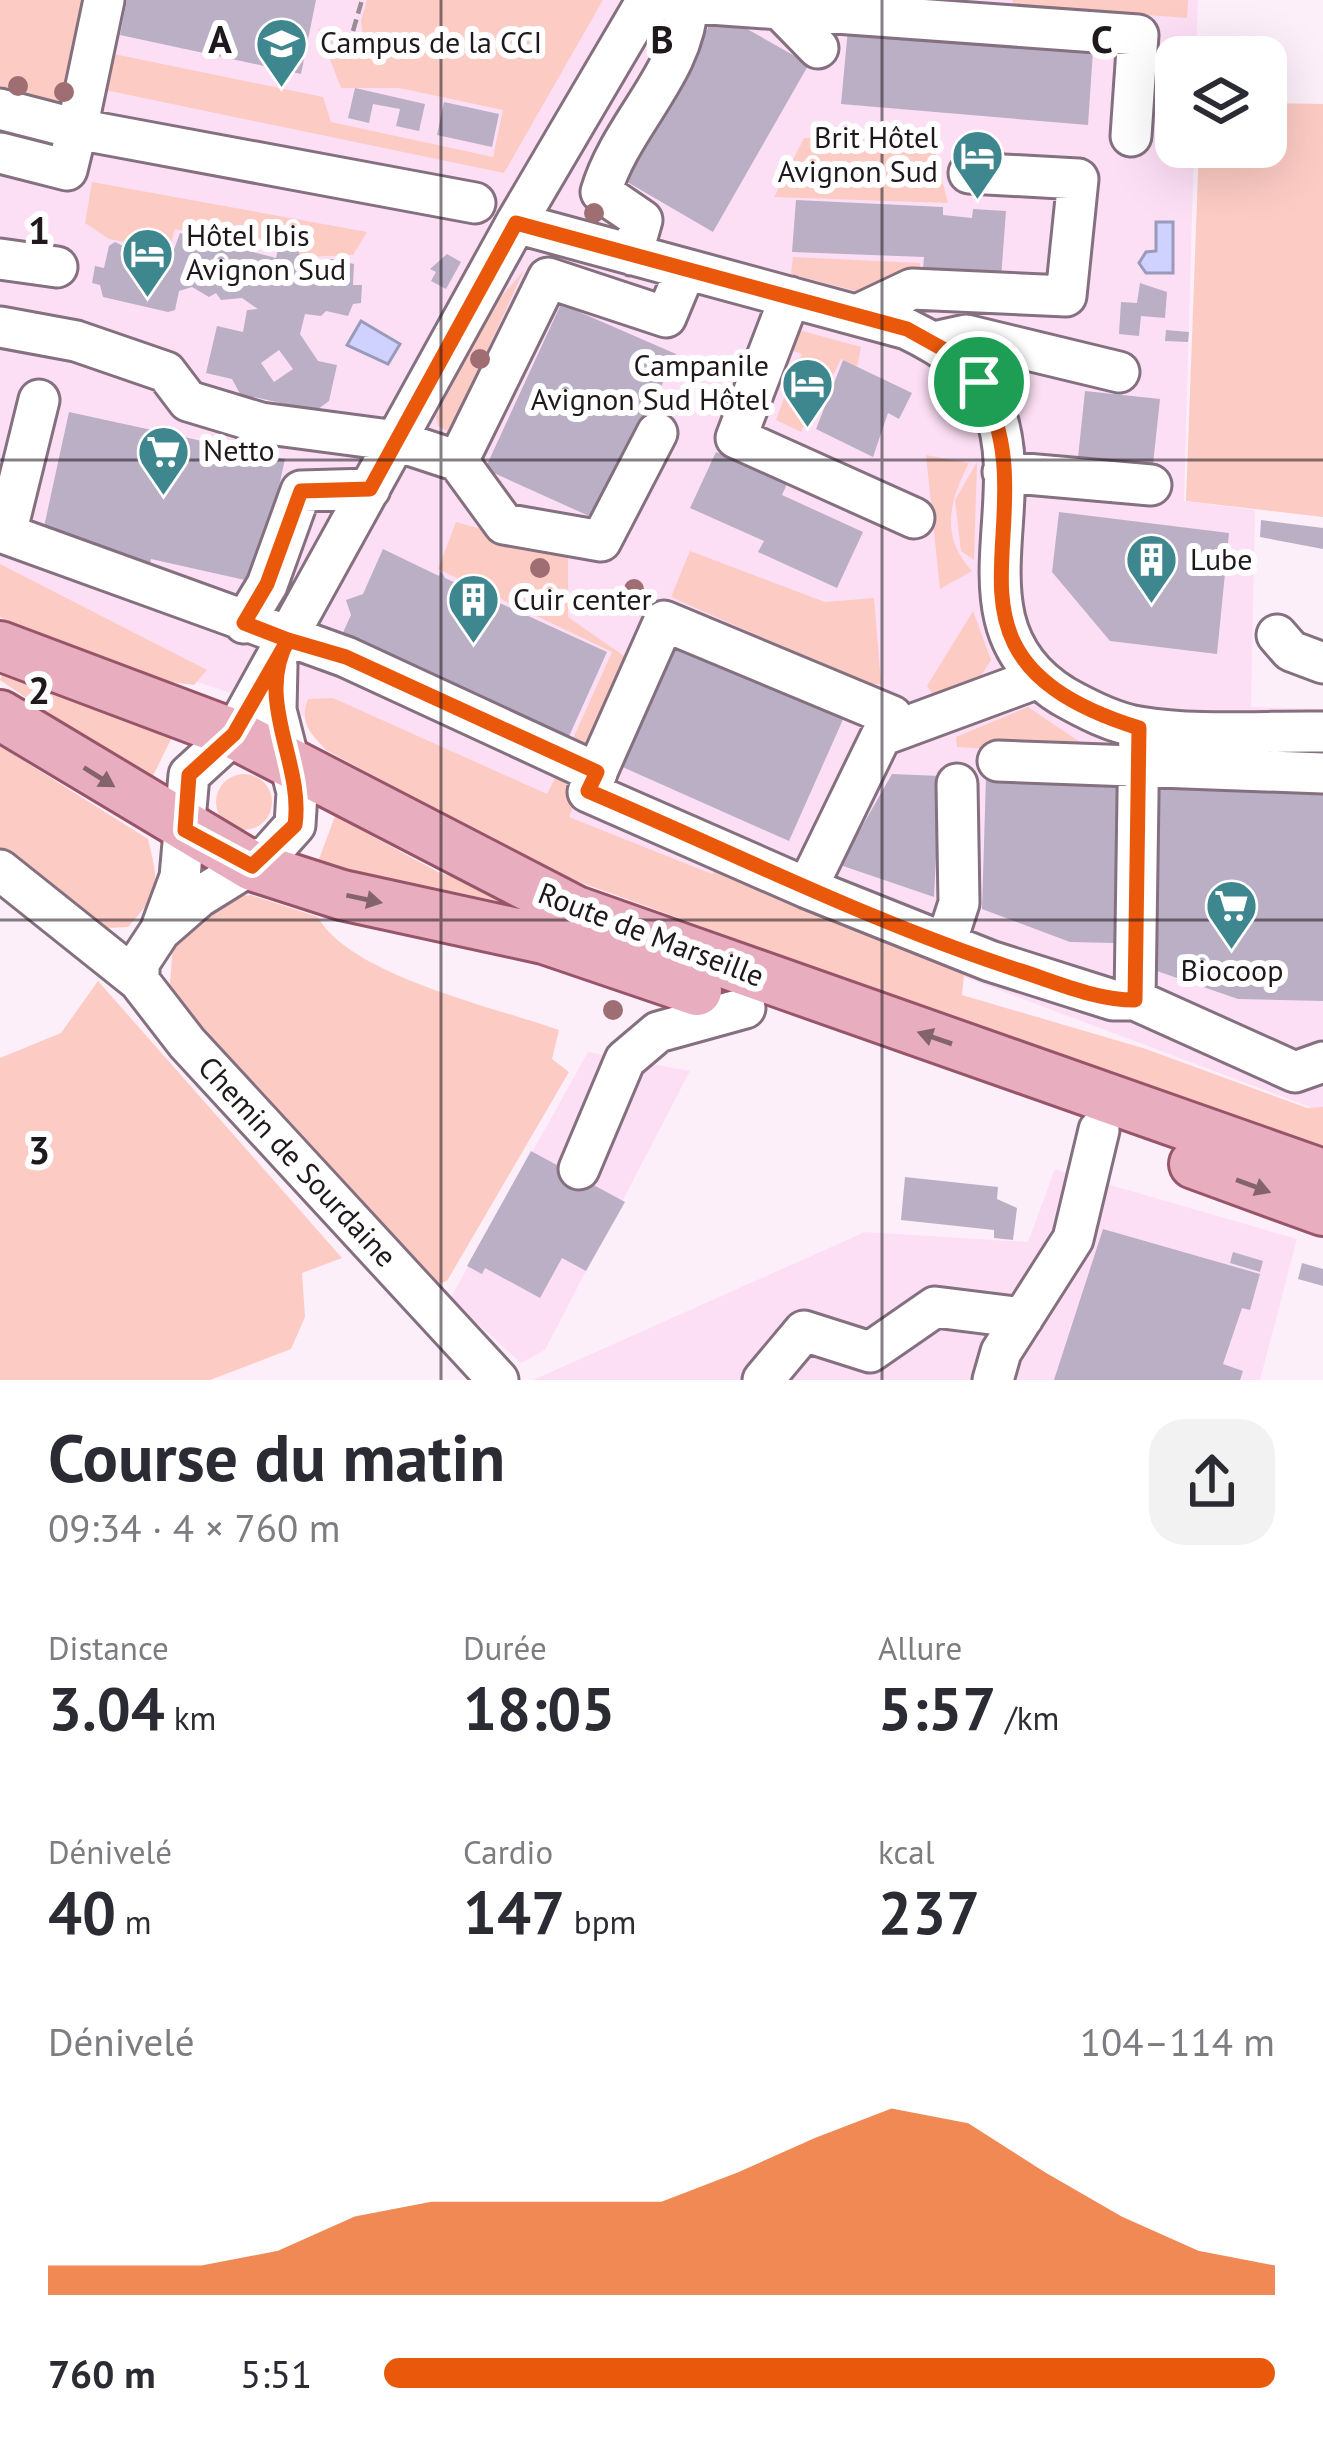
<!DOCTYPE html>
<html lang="fr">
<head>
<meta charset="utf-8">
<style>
  :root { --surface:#fff; --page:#f2f2f3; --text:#2b2b33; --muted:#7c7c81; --accent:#ea580c }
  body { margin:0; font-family:"PT Sans",sans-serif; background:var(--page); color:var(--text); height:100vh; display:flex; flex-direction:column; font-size:45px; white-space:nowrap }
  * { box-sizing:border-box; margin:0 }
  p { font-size:39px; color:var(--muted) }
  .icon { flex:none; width:66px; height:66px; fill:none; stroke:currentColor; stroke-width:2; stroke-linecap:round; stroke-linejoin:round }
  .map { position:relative; height:1380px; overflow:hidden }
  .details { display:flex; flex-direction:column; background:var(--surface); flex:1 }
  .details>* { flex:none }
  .fabs { position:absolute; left:1155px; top:36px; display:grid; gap:24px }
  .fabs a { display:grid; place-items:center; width:132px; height:132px; border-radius:24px; background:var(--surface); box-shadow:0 12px 48px #0002; font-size:60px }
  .pin { position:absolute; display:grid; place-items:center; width:102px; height:102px; color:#fff; margin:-51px; border:6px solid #fff; border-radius:50%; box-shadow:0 3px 12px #0007 }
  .round { display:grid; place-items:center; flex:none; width:126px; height:126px; border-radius:36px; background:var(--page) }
  .summary { display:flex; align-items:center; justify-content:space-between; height:204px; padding:0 48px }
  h1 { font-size:66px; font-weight:800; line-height:90px }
  .metrics { display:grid; grid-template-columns:repeat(3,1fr); gap:18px; height:204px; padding:12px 48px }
  .metrics div { display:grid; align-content:center }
  .metrics b { font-size:60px; font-weight:800 }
  .metrics small { font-size:33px; font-weight:400 }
  .metrics p { font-size:33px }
  .chart { height:336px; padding:24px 48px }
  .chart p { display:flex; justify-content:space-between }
  .chart svg { width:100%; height:216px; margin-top:12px; fill:var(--accent); opacity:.7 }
  ul { padding:0 48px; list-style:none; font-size:39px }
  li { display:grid; grid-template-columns:192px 144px 1fr; align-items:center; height:90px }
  li i { height:30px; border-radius:15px; background:var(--accent) }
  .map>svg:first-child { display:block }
</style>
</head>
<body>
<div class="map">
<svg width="1323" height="1380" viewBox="0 0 1323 1380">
  <rect width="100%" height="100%" fill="#fdeff9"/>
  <path fill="#fddff5" d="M0 0H1198L1196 57H1176V147H1194L1184 501 1255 510 1251 707 1323 709V1112L502 803 323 723 151 667 0 592Z
    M588 1052 690 1071 545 1350 521 1363 450 1299Z
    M1055 1169 1297 1239 1260 1380H533L865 1232 1028 1242Z"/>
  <path fill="#fccbc4" d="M0 0H96L78 117 0 98Z
    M367 0H603L504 173 105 90 114 54 323 97 331 122 493 157 503 110 399 88H341L318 28 346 48 365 52 361 21Z
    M1013 0H1188L1187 18 1012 5Z
    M1266 103 1323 104V517L1186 501 1199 147H1266Z
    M804 138 932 140 948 203 774 197Z
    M92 182 367 232 353 255 306 257 175 229 169 251 109 239 85 223Z
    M793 257 920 263V277L863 293 791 274Z
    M524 270 450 432 438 426 436 416 494 305Z
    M795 329 861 347 857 367 841 359 825 392 790 378 802 354 788 349Z
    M788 387 817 399 801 432 776 420Z
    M926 455 969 463C949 501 940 537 972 571L940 589Z
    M977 462 974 560 961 551 955 500Z
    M456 522 568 553V617L627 658 588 750 571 743 612 652 438 569Z
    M690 551 825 602 874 598 881 684H867L671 597Z
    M0 564 207 670 194 685 141 678 0 617Z
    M973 611 991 660 981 676 933 695 927 686Z
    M6 664 177 727 150 782 0 680Z
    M333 698 547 794 558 772 583 784 569 817 712 874 724 860 965 966 962 995 1146 1049 1307 1108 1323 1107V1151L549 871 326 750C310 733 299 723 308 699Z
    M1028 707 1083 744V754L957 747 956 737Z
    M0 746 148 839C159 885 161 891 128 927L87 929 0 854Z
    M216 802a28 28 0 1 1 56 0a28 28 0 1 1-56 0Z
    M335 816 438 872 494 891 565 925 316 867Z
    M251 895 318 917C349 975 497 1008 559 1030L552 1059 569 1072 447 1281 427 1287 169 997 173 944 227 898Z
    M98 981 342 1258 302 1273 305 1317 291 1349 210 1380H0V1058L61 1033Z"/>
  <path fill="#cfd1fe" stroke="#9a9aba" stroke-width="3" d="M1156 222H1173V273H1146L1139 263 1146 252 1156 251Z
    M361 321 400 344 388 364 347 345Z"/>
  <path fill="#baafc5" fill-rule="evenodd" d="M127 0H316L301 74 120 35Z
    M717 12 809 64 713 232 622 179Z
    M849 18 1094 36 1088 125 841 104Z
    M355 88 425 104 419 131 396 126 400 109 373 104 369 123 348 118Z
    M444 102 499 114 492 147 437 135Z
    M796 200 943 207V215L972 218 973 209 1006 211 1001 279 939 274V269L923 268 924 257 792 252Z
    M180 233 276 258 279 243 298 247 301 264 332 259 354 264 353 285H362L361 303 353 304 348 316 326 311 321 316 305 314 300 334 318 361 337 365 329 401 299 423 285 404 254 397 244 401 232 379 206 373 217 326 243 332 247 310 258 309 242 298 221 300 216 293 209 297 192 287 179 291 175 310 168 312 103 297 100 285 92 283 95 266 104 268 109 246 115 242 135 252 156 251 161 257 172 255ZM279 350 293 369 274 382 261 363Z
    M447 254 461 262 446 289 431 281 436 272 430 269Z
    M1140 283 1167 292 1165 318 1141 316 1139 336 1119 334 1121 302 1137 303Z
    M561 304 676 354 600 521 485 469Z
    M1166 330 1189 332 1188 342 1165 341Z
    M843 360 912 393 899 419 888 413 873 457 816 429Z
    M1085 391 1160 399 1152 474 1077 467Z
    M69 412 285 459 258 583 151 559 150 564 42 536Z
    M716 452 787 484 782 495 863 532 837 588 758 552 764 541 690 508Z
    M1059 512 1229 533 1217 654 1110 641 1052 572Z
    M1261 520 1323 528V549L1260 537Z
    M383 549 439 576 441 571 445 578 607 652 566 743 340 639 351 615 346 600 363 594Z
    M669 635 845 715 789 841 609 761Z
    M892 774 940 776 934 897 840 865Z
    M986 777H1118L1114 943 1070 942 982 909Z
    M1158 778 1323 781V1001L1238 999 1154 970Z
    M531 1151 625 1202 586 1271 562 1258 540 1298 485 1268 482 1274 467 1266Z
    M905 1177 998 1187 997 1199 1017 1208 1013 1240 994 1238V1230L901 1220Z
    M1103 1229 1260 1274 1250 1310 1242 1308 1223 1364 1243 1371 1240 1380H1054Z
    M1233 1252 1263 1261 1260 1272 1230 1263Z
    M1302 1263 1323 1269V1286L1298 1279Z"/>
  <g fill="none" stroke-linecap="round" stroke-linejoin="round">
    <defs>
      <path id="minor" d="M104 0 77 129 475 203
        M654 0 1138 35 1131 136
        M779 8 818 48
        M0 109 77 129 67 170 0 153
        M516 223 907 329C944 347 976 367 993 407 1032 503 950 626 1063 696 1086 709 1113 723 1139 727 1198 737 1263 731 1323 732
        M632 255 642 220 601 192C621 124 685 73 688 2
        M0 259 57 267
        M790 297 736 438 914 518
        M857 315 912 289 1066 296 1078 179 969 173
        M0 327 76 341 166 372 188 401 261 423 397 441 458 461 548 278 666 317 686 269
        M934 342 966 335 1119 372
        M39 400 6 534 346 657 597 773
        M458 461 504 524 601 541 657 433
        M1003 472 1151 485
        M244 623 267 585 301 491 370 489
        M1277 635 1291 651 1323 663
        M277 665 276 710 297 792 295 825 270 853 199 897 160 931 139 963V981L187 1043 498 1380
        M1038 678 881 736 807 888 990 961 1113 1000H1135
        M1139 727 1135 1000 1295 1072 1323 1062
        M998 761 1323 773
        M0 870 139 981
        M807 888 588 792 664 621 892 716
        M160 931 180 877 189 775 234 734 516 223 647 0
        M946 943 959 903 957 784
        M579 1169 625 1060 658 1032 745 1008
        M763 1380 804 1331 870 1352 935 1307 1023 1318
        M993 1380 1001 1352 1073 1239 1099 1130"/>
      <path id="major" d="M0 646 234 734 576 911 1323 1174
        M0 715 252 866 342 895 544 939 697 991
        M1194 1164 1323 1211"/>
    </defs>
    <use href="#minor" stroke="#84707f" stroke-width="45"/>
    <use href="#major" stroke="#98556a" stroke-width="54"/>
    <path stroke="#988d95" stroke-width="4.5" stroke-dasharray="12 6" stroke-linecap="butt" d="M353 31 362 0"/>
    <use href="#minor" stroke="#fff" stroke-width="39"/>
    <use href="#major" stroke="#e8adbf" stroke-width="48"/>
  </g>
  <g fill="#9f6e73">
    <circle cx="18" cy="86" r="10"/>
    <circle cx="64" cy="92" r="10"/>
    <circle cx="594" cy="213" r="10"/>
    <circle cx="480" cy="359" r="10"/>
    <circle cx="540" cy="568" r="10"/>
    <circle cx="634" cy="589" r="10"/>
    <circle cx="613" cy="1010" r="10"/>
  </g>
  <defs><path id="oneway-solid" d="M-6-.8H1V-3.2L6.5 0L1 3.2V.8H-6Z" transform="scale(3)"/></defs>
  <g fill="#84626e">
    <use href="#oneway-solid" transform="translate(99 777) rotate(32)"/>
    <use href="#oneway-solid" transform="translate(364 899) rotate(12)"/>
    <use href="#oneway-solid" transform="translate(935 1038) rotate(-161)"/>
    <use href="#oneway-solid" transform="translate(1253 1186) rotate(20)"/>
  </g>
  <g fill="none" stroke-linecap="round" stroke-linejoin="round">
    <defs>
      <path id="route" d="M979 382 961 359 907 329 516 223 370 489 301 491 267 584 244 623 288 640 234 734 189 775 185 830 252 866 295 825C304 762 254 702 288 640L346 657 597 772 588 791C732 852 872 923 1021 971 1058 983 1096 1000 1135 1000L1139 728C905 655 1059 522 979 382"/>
    </defs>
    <use href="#route" stroke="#fff" stroke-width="24"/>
    <use href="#route" stroke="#ea580c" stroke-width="15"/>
  </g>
  <path fill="none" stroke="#1f181d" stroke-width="3" stroke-opacity="0.55" d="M441 0V1380M882 0V1380M0 460H1323M0 920H1323"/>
  <defs>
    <symbol id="school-pin" viewBox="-11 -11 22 30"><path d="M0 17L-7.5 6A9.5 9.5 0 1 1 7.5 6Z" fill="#3f878e" stroke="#fff"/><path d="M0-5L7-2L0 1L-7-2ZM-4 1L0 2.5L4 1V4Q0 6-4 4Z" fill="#fff"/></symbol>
    <symbol id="hotel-pin" viewBox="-11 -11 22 30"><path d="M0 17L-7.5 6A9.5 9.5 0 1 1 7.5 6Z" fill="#3f878e" stroke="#fff"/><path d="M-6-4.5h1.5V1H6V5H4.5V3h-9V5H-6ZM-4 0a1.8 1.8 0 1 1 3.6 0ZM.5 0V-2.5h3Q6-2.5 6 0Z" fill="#fff"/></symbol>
    <symbol id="supermarket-pin" viewBox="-11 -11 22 30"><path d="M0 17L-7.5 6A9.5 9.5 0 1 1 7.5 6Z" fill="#3f878e" stroke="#fff"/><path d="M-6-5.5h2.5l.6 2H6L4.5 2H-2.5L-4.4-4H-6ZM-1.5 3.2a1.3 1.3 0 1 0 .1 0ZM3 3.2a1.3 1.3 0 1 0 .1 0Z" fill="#fff"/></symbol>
    <symbol id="building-pin" viewBox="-11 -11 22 30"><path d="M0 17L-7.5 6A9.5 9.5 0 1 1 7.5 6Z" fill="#3f878e" stroke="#fff"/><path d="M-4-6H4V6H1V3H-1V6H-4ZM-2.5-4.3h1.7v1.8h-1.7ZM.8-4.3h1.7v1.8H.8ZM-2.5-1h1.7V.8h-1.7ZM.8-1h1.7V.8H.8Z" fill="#fff"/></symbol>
  </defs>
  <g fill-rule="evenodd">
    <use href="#school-pin" x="252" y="14" width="59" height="81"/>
    <use href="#hotel-pin" x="948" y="126" width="59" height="81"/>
    <use href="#hotel-pin" x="118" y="224" width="59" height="81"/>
    <use href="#hotel-pin" x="778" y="354" width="59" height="81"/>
    <use href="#supermarket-pin" x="134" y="422" width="59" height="81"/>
    <use href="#building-pin" x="1122" y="530" width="59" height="81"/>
    <use href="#building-pin" x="444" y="570" width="59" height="81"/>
    <use href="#supermarket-pin" x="1202" y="876" width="59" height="81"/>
  </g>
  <g text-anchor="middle" stroke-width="12" stroke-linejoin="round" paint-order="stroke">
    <g font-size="30" fill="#1f181d" stroke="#fff" text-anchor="start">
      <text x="320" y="53">Campus de la CCI</text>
      <text x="938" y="148" text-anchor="end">Brit Hôtel<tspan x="938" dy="34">Avignon Sud</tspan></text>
      <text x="186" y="246">Hôtel Ibis<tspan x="186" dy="34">Avignon Sud</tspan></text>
      <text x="769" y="376" text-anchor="end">Campanile<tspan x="769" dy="34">Avignon Sud Hôtel</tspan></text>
      <text x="203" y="461">Netto</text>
      <text x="1190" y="570">Lube</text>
      <text x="513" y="610">Cuir center</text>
      <text x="1232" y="981" text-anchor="middle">Biocoop</text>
    </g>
    <g font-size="30" fill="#1f181d" stroke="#fff">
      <text transform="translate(651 935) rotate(21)" y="10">Route de Marseille</text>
      <text transform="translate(297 1162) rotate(47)" y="10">Chemin de Sourdaine</text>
    </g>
  </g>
  <g font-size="39" text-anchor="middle" font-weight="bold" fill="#1f181d" stroke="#fff" stroke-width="12" stroke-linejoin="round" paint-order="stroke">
    <text x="220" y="53">A</text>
    <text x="662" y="53">B</text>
    <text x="1102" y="53">C</text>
    <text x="39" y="244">1</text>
    <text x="39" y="704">2</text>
    <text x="39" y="1164">3</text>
  </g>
</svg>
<div class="fabs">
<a><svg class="icon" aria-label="layers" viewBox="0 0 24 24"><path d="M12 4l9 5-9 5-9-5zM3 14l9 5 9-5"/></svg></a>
</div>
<div class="pin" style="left:979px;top:382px;background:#1e9e55"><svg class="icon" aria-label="arrive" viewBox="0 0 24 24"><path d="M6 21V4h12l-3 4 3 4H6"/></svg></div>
</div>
<section class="details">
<div class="summary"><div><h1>Course du matin</h1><p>09:34 · 4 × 760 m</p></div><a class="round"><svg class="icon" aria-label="share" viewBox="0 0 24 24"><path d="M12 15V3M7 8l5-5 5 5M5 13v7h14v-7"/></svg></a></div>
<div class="metrics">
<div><p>Distance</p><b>3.04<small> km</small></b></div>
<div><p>Durée</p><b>18:05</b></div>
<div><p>Allure</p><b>5:57<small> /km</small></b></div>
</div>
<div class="metrics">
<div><p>Dénivelé</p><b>40<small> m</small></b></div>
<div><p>Cardio</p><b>147<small> bpm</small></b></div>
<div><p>kcal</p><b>237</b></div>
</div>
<div class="chart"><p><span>Dénivelé</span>104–114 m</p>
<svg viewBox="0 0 160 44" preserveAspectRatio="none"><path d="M0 44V38L10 38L20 38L30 35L40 28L50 25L60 25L70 25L80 25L90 19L100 12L110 6L120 9L130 19L140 28L150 35L160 38V44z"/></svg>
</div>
<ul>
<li><b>760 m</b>5:51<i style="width:100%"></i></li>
</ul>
</section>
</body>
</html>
